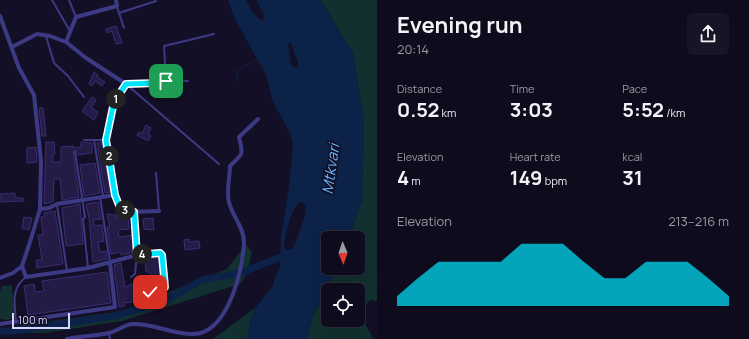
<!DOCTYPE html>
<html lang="en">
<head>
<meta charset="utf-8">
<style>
  :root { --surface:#0e0b1c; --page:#171425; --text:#f1f3f6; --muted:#9b9ba3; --line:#2e2b3b; --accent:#00e5ff }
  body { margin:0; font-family:Manrope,sans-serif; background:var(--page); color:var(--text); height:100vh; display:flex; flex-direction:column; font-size:15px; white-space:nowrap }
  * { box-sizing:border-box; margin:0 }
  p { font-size:13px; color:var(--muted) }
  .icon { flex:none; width:22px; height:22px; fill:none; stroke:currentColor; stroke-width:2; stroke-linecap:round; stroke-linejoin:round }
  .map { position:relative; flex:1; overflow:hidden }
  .drawer { display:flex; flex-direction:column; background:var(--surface); width:372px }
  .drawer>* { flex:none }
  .needle { width:26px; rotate:178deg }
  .tools { position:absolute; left:321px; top:231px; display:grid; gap:8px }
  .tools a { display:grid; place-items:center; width:44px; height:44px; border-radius:6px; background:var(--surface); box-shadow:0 4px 16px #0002,0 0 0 1px var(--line); font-size:20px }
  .scale { position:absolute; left:12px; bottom:10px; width:58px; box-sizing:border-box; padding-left:4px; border:2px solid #d9d4ff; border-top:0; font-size:11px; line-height:14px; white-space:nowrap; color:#d9d4ff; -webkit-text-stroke:3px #130f26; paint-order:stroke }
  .pin { position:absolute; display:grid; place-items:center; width:34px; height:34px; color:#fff; margin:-17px; border-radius:8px; box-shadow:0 2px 6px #0006 }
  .km { position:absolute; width:20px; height:20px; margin:-10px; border-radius:50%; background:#222; color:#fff; font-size:11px; line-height:20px; text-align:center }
  .round { display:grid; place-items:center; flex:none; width:42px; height:42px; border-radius:6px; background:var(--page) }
  .overview { display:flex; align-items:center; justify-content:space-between; height:68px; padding:0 20px }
  h1 { font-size:22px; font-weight:700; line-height:30px }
  .stats { display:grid; grid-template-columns:repeat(3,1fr); gap:6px; height:68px; padding:4px 20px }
  .stats div { display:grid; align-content:center }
  .stats b { font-size:20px; font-weight:700 }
  .stats small { font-size:11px; font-weight:400 }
  .stats p { font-size:11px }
  .chart { height:112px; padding:8px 20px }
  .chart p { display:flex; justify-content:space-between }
  .chart svg { width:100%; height:72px; margin-top:4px; fill:var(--accent); opacity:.7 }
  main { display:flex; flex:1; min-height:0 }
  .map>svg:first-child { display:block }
</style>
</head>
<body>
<main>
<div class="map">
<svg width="377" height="339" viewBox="0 0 377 339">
  <rect width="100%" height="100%" fill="#130f26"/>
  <path fill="#12302f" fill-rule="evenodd" d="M321 0H377V301L371 300 367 303 362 319 371 334 372 339H306L313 316 337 268H358V238H349L362 200 364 123 353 54ZM328 290H358V320H328Z
    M246 244 252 252 247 274 240 284 122 321 45 333H29L16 326 122 311 227 269Z
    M12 285 15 317 8 320 0 319V292L2 286Z
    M255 308 250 321 247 339H213Z"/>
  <path fill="#0c2248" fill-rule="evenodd" d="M228 0H246L254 14 262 21 265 17 256 0H321L353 54 364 123 362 200 349 238H328V268H337L313 316 306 339H247L250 321 255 308 272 287 280 266 281 237 289 187 293 143 290 133 273 102 266 75 234 17ZM288 43H291L299 65 296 68 291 65ZM302 201 306 207 305 216 294 246 292 249 287 250 284 248C284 237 292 204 302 201Z"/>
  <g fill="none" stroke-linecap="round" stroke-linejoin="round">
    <path stroke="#0c2248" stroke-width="1" d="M239 82 236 71 259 58"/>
    <path stroke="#0c2248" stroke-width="7" d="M240 273 281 257 289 256
      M0 331H14L114 316 163 302 202 280 235 274"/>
  </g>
  <path fill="#241b47" stroke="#3b2d73" d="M116 26 122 43 116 44 112 31 107 33 106 29Z
    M94 72 98 75 97 77 105 82 102 86 95 81 92 86 89 84Z
    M92 97 96 100 91 108 98 112 94 120 82 111Z
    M39 108H43L46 136H42Z
    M146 125 151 128 148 134 151 136 148 141 137 135 139 132 142 134Z
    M46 142H54L55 154H53V162H61V147L73 146V148L81 147V142L92 143V153L78 155 76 150 73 151 79 197 62 200 60 179H54L53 202 44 204Z
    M102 142 110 192 105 193 97 143Z
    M36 147 37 162 27 163V148Z
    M95 163 100 193 84 196 80 165Z
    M15 193V198H23L24 201 0 202V194Z
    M98 202 101 219 93 220 94 226 102 225 104 241 98 242 100 252 106 251 107 259 93 262 89 218 86 204Z
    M80 204 83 244 66 246 62 208Z
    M55 211 63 264 37 268 36 260H42L38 235H43L41 217 45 216 44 213Z
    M107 214 116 215 117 218 128 217 129 229 118 230 119 237 133 235 134 252 121 255V252L111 254 107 227H110Z
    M24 217 32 218 29 230 22 228Z
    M153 218 154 230 144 229 143 219Z
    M189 239V242L199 241 200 248 185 250 184 240Z
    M158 257 162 285 150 288 147 291 148 294 138 298 139 301 124 303V306L119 307 114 265 121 263 125 287 151 277 150 272H146L145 259Z
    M107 272 111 303 28 315 24 286 34 284 35 292 44 291 42 281Z"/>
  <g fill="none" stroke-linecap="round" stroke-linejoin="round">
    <path stroke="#3d3a85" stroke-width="2" d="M52 0 70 31
      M69 0 76 17
      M117 7 124 28
      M119 13 156 1
      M46 36 54 63 68 76 84 97
      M166 81 164 46 214 34
      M126 84 219 164
      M126 84C147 83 167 80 188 81
      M84 140H105
      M94 140 103 196
      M75 152 85 217 83 219 88 268
      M156 173 159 210
      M100 197 110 262
      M57 205 67 271
      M131 277 135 274 137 255 134 213
      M149 292 165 287 160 254
      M16 322C15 304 10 289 26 277
      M109 333 110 339"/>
    <path stroke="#3d3a85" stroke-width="4" d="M0 16 19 68 34 95 41 161 40 209 30 242 22 266 13 273 0 278
      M66 42 76 17 117 6 116 0
      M12 47 37 34 50 36 66 42 86 58 126 84 114 102 106 140 115 195 119 205 124 210 132 212 159 211
      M40 209 49 208 57 204 115 195
      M22 266 26 277 88 268 137 255 160 253
      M0 324 115 307 110 263
      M67 339C81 336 96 336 109 333 117 331 124 325 132 324 153 323 171 334 192 334 228 335 243 269 244 242 244 227 232 216 229 202 226 192 230 177 230 166 244 153 243 155 239 137L258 119"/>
  </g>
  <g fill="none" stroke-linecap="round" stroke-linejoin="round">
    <defs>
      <path id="route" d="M150 292 165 287 162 255 160 253 137 255 134 212 124 210 119 205 115 195 106 140 114 102 126 84 157 83 166 81"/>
    </defs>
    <use href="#route" stroke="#fff" stroke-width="8"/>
    <use href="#route" stroke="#00e5ff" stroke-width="5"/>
  </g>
  <g text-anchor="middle" stroke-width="3.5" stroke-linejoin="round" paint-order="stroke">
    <g font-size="15" font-style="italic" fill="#62b6ff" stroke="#130f26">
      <text transform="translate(331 169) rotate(-82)" y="5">Mtkvari</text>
    </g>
  </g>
</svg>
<div class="tools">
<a><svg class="needle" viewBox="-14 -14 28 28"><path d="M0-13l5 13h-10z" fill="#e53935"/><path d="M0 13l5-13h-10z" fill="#9b9ba3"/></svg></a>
<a><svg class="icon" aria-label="locate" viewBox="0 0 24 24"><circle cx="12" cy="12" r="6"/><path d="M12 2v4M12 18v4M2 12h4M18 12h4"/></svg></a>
</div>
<div class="scale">100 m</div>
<div class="pin" style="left:166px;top:81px;background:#1e9e55"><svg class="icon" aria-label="arrive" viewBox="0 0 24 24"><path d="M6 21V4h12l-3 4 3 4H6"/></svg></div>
<div class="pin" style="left:150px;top:292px;background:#d93025"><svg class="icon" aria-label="check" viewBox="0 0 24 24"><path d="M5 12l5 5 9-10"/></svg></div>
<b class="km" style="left:116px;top:99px">1</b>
<b class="km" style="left:109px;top:156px">2</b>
<b class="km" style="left:125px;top:210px">3</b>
<b class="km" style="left:142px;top:254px">4</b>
</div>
<section class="drawer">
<div class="overview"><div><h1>Evening run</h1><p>20:14</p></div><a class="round"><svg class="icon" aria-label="share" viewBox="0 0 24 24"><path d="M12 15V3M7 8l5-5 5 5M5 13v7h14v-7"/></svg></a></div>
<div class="stats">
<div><p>Distance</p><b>0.52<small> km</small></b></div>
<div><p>Time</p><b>3:03</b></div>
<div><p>Pace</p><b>5:52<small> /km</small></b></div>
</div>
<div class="stats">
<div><p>Elevation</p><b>4<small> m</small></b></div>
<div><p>Heart rate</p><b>149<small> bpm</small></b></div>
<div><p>kcal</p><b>31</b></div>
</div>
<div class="chart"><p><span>Elevation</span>213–216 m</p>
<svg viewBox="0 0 160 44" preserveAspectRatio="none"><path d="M0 44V38L10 27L20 17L30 17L40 17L50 17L60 6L70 6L80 6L90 17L100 27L110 27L120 17L130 17L140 17L150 27L160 38V44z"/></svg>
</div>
</section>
</main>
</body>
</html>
